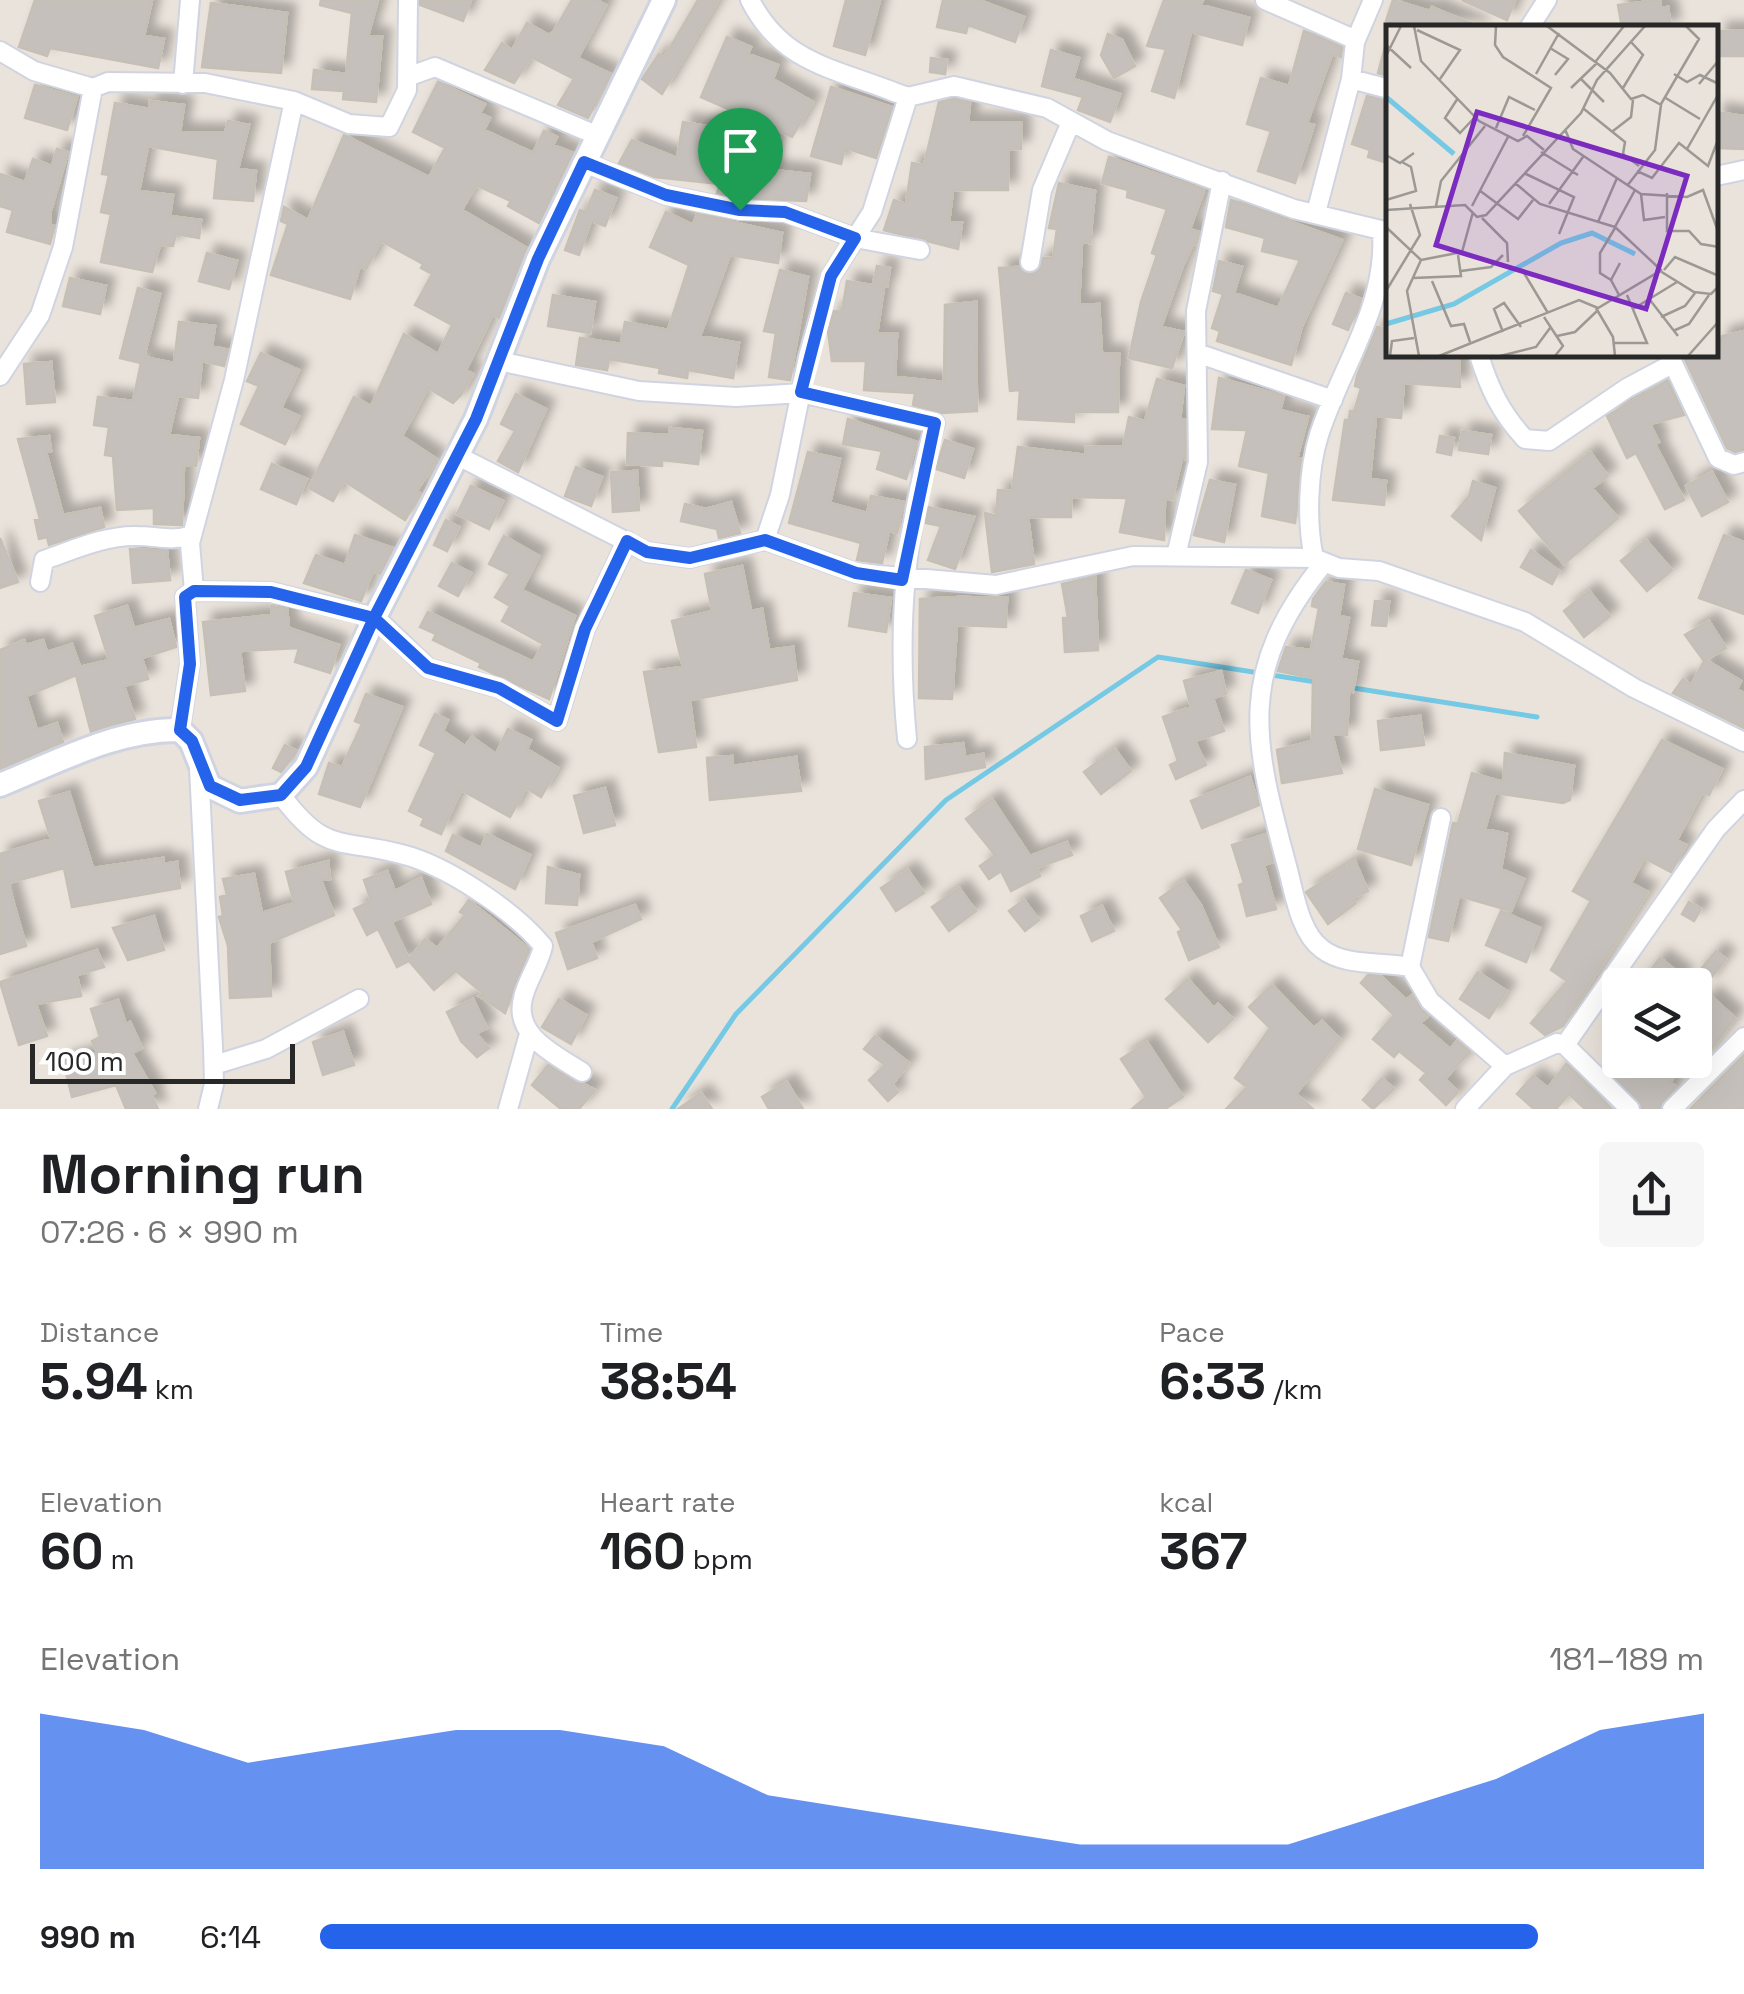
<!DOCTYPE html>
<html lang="en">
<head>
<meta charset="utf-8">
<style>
  :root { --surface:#fff; --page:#f6f6f6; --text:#202124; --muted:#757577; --accent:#2563eb }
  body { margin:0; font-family:"Space Grotesk",sans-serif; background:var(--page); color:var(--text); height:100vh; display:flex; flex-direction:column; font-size:38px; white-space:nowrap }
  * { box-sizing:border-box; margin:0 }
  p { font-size:32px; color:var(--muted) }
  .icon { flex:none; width:55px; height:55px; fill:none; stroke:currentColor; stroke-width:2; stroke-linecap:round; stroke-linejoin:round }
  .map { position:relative; height:1109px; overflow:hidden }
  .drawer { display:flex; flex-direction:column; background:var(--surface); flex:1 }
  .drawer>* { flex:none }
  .buttons { position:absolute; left:1602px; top:968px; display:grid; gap:20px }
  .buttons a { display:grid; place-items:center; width:110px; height:110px; border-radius:10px; background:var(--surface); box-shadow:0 10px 40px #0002; font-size:50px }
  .scale { position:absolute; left:30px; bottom:25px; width:265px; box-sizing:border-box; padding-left:10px; border:5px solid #282828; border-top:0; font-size:28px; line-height:35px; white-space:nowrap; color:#282828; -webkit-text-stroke:8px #fff; paint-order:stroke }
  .pin { position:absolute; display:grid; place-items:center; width:85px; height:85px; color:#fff; margin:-102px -42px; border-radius:50% 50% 50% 0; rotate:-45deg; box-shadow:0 0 10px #0007 }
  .pin .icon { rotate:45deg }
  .round { display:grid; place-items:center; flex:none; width:105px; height:105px; border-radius:10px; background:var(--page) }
  .overview { display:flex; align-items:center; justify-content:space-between; height:170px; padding:0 40px }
  h1 { font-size:55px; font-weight:700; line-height:75px }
  .stats { display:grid; grid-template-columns:repeat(3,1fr); gap:15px; height:170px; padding:10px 40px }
  .stats div { display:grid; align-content:center }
  .stats b { font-size:50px; font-weight:700 }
  .stats small { font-size:28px; font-weight:400 }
  .stats p { font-size:28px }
  .chart { height:280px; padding:20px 40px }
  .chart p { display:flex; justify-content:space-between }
  .chart svg { width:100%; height:180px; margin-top:10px; fill:var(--accent); opacity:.7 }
  ul { padding:0 40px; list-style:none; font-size:32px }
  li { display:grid; grid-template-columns:160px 120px 1fr; align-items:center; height:75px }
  li i { height:25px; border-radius:12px; background:var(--accent) }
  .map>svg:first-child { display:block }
</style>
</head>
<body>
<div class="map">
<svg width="1744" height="1109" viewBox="0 0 1744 1109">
  <defs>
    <filter id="shadow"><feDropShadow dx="9" dy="-9" stdDeviation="5" flood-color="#0004"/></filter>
  </defs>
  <rect width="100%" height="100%" fill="#eae3db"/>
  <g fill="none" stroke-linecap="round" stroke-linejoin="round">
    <path stroke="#75c9e5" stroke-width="5" d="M1347 687 1537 717
      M672 1109 736 1014 946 800 1158 657 1316 682"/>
  </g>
  <path fill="#c5c0bb" stroke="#c5bfb5" stroke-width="2.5" filter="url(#shadow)" d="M35 0H152L144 36 164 39 158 68 50 48 47 56 19 47Z
    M321 0H378L368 36 382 37 376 102 343 99 344 91 312 89 314 70 346 74 352 13 320 5Z
    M420 0H471L463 21 420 5Z
    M572 0H597L606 5 578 58 611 74 588 118 558 105 574 79 531 57 514 83 485 70 502 43 512 50 527 23 549 35 554 31Z
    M698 0H718L662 94 642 79 659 54 664 58Z
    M846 0H880L865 55 834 46Z
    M943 0H979L1024 17 1015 42 968 25 966 33 937 27Z
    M1164 0H1203L1201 5 1249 18 1242 45 1191 32 1174 98 1152 91 1166 49 1147 46Z
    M1393 0 1430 11 1432 7 1482 28H1390L1392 23 1386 21Z
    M1462 0H1515L1507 20Z
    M1660 0 1661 8 1668 7 1671 28H1622L1618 5Z
    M211 3 287 13 281 73 202 67Z
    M1304 31 1342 47 1341 57 1332 54 1307 123 1314 125 1295 183 1258 171 1271 131 1247 124 1261 78 1289 86Z
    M1718 31H1744V56H1718Z
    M1108 34 1122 40 1135 66 1114 78 1101 55Z
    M727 37 751 47 748 54 778 65 773 79 813 102 792 137 701 97Z
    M1385 47 1389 48V76L1378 73Z
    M1051 50 1079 58 1073 79 1120 94 1110 122 1078 110 1083 97 1042 86Z
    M931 58 947 60 945 74 930 72Z
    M438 82 485 104 480 113 490 118 484 130 533 153 544 131 557 137 553 145 573 153 539 223 508 206 511 201 476 185 462 210 527 248 499 318 493 314 466 370 473 374 461 395 453 403 428 388 402 436 437 459 417 491 421 494 405 520 344 481 333 501 309 488 354 397 371 406 404 334 438 354 452 325 415 305 432 274 421 268 423 264 381 241 366 269 360 266 350 299 271 275 288 224 281 221 284 207 308 220 344 135 429 177 445 148 413 132Z
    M35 85 77 97 67 130 25 118Z
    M831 87 892 107 876 158 845 148 841 164 811 156Z
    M1367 96 1389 101V156L1384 162 1368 157 1370 150 1352 144Z
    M954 99 970 103 968 122 1021 123V149H1008V190H953L949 222 962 223 958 249 884 230 894 200 906 204 912 163 924 165 939 102Z
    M150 101 184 105 180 132 225 133 228 121 249 125 238 169 256 171 253 201 214 198 218 159 148 146 139 191 173 195 170 216 201 220 199 238 176 234 173 246 160 245 152 272 101 262 111 214 101 212 109 175 102 174 115 103 149 109Z
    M1716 112 1744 116V149L1716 148Z
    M683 122 779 138 765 169 810 174 806 201 741 198 717 193 720 184 655 177 619 163 632 140 677 158Z
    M57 149 68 152 50 214V225L54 226 50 244 7 232 13 210 0 206V174L25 182 33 159 52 166Z
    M1109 157 1204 190 1190 229 1199 232 1196 245 1193 244 1183 265 1161 327 1184 332 1172 368 1129 358 1141 302 1157 255 1152 253 1167 209 1127 197 1128 190 1102 183Z
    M1059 183 1095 191 1090 243 1082 242 1079 305 1099 304 1102 354H1119L1118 412H1074V422L1018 419 1020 390 1010 391 999 268 1019 267 1033 274 1043 258H1053L1057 229 1049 228Z
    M595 190 616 198 605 226 591 221 579 255 565 250 580 210 586 212Z
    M1231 200 1342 240 1302 326 1291 365 1217 341 1220 331 1212 328 1223 294 1213 291 1219 261 1242 267 1234 293 1278 308 1300 260 1262 251 1265 238 1226 227Z
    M666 212 693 225 697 214 782 233 778 263 730 255 700 336 739 343 733 378 688 370 687 378 659 373 660 368 609 359 607 370 576 365 580 338 621 344 625 322 668 330 689 265 650 247Z
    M207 253 237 261 229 289 199 281Z
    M877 266 890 268 887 286 873 284Z
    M780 270 808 277 790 380 769 377 776 333 764 331Z
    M70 278 106 286 100 314 63 306Z
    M847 281 884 287 877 334H897L895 377 944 382 945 305 976 302 977 411 941 413 913 405 915 393 864 390 866 361H832L828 331 834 311 842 312Z
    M138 288 160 294 144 357 174 363 179 322 215 326 212 346 228 350 224 366 202 361 198 398 178 396 169 435 199 438 196 466 184 465 182 525 154 524V508L117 510 113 456 105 455 109 427 94 425 98 397 133 401 141 363 120 358Z
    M1346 293 1361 299 1348 330 1333 324Z
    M553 295 595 302 590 333 548 326Z
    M1377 327 1389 329V355L1427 361 1428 355H1459L1460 387 1404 383 1401 418 1376 416 1370 479 1386 481 1384 505 1333 500 1345 420H1349L1350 411 1354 412 1361 388 1355 386 1357 376Z
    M1744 331V450L1735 452 1727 448 1683 355H1716L1722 336Z
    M261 353 299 370 281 408 299 416 285 444 241 424 259 386 247 381Z
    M51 362 55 402 27 404 24 364Z
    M1219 378 1284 396 1280 410 1308 417 1297 459H1301L1295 523 1262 516 1269 473 1239 466 1247 430 1212 429Z
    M1157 379 1184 386 1180 419 1185 420V459L1182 458 1172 500 1165 498 1164 540 1120 532 1127 498 1071 497V517H1028L1034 564 992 572 985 513 996 516 998 490 1012 491 1018 447 1086 455V447H1123L1129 417 1145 421Z
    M1667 381 1684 415 1650 424 1659 442 1655 444 1684 500 1665 509 1636 453 1627 458 1607 416Z
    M516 394 546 409 518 472 498 461 515 431 501 424Z
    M848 419 917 442 906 479 877 469 882 451 843 444Z
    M670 428 702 431 698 464 662 460V466L627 464 628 433 669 435Z
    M1462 431 1491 435 1488 454 1459 450Z
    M49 436 51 451 46 452 63 515 100 508 104 527 49 545 47 537 39 539 35 520 40 519 18 439Z
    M1440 436 1454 438 1451 455 1437 452Z
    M945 440 973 449 964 478 936 469Z
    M808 452 840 459 830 503 867 513 871 496 904 502 897 533 889 531 882 563 857 560 861 543 789 523Z
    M1590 452 1608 476 1592 488 1618 518 1564 564 1519 511Z
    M272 464 307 479 296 504 261 489Z
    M576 467 602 477 591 506 565 496Z
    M637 471 639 510 613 512 611 472Z
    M1712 472 1728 502 1702 516 1686 486Z
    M1210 480 1235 485 1224 542 1194 535Z
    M1473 481 1495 488 1481 540 1452 516 1469 496Z
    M471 486 503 501 489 529 457 514Z
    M731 502 740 533 719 538 717 529 681 521 685 504 706 509Z
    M928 507 974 517 955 569 928 560 941 526 926 523Z
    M446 520 459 527 447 551 434 545Z
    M355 535 393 548 380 574 373 571 361 601 304 583 316 555 345 565Z
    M1724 535 1744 542V614L1699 598Z
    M504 536 539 556 522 590 575 616 549 699 479 667 481 663 433 640 436 634 420 627 428 612 533 662 543 644 502 621 510 606 495 597 510 574 489 564Z
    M0 538 18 582 0 588Z
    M1646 540 1672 570 1647 591 1621 561Z
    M130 549 167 551 170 580 133 583Z
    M1531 550 1559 571 1552 584 1521 567Z
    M452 563 471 573 458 596 439 586Z
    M742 566 751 611 762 609 769 650 793 647 797 680 690 700 696 747 659 752 644 672 683 667 672 621 712 611 705 574Z
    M1246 570 1271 580 1258 613 1232 603Z
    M1095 577 1098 650 1065 652 1063 618H1068L1062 584Z
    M1326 582 1344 585 1339 616 1349 618 1341 659 1358 662 1353 692 1349 691 1347 735 1332 734 1342 773 1282 783 1277 750 1312 741 1313 678 1278 671 1286 647 1311 650 1319 608 1312 606 1313 599Z
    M1589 591 1610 616 1584 637 1564 611Z
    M854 593 891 598 886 632 849 626Z
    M961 597 1007 598 1006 627 957 625 952 699 919 698 920 599Z
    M1375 601 1389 602 1386 626 1372 625Z
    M127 606 134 628 169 619 176 647 142 658 148 679 124 686 135 719 91 732 76 675 26 696 37 730 57 723 63 742 0 769V650L24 640 26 645 43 640 47 652 72 644 80 667 109 660 95 616Z
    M271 606 287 609 289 628 339 645 330 673 295 662 299 648 240 651 245 691 211 695 203 622 272 615Z
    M1709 621 1726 648 1706 660 1741 681 1737 689 1744 693V728L1673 693 1683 679 1691 685 1704 661 1685 635Z
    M1221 671 1226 694 1213 698 1224 731 1195 741 1206 765 1176 779 1170 765 1178 761 1163 717 1191 707 1184 681Z
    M366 694 402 707 360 807 319 794 329 763 342 767 362 724 355 721Z
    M435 714 448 720 443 731 465 746 472 737 496 754 508 729 531 740 527 749 558 768 541 797 526 788 510 817 461 790 441 834 421 825 424 818 409 811 436 753 420 745Z
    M1420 716 1424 745 1381 750 1378 721Z
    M1662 740 1722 769 1709 795 1702 792 1677 840 1686 845 1671 872 1644 858 1631 883 1648 892 1563 1026 1545 1035 1531 1023 1567 981 1551 970 1591 901 1573 891Z
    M963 743 965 757 983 754 985 767 926 779 925 747Z
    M285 745 297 751 281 772 273 768Z
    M1115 749 1131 771 1101 794 1084 772Z
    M1505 753 1574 766 1570 800 1563 803 1495 793 1485 829 1507 834 1501 869 1524 879 1511 911 1459 896 1448 941 1429 937 1453 823 1458 824 1472 773 1503 782Z
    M732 756 733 766 796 757 801 791 710 800 707 758Z
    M1250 777 1259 805 1202 828 1191 801Z
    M605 788 615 825 584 833 574 796Z
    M1375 789 1428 805 1411 865 1358 849Z
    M69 792 93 868 163 858 164 864 177 862 180 888 72 907 64 868 8 883 26 946 0 954V854L51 839 39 801Z
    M992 799 1030 856 1067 842 1072 855 1036 868 1040 876 1011 891 1001 871 989 879 980 866 995 855 966 819Z
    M487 834 530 855 515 889 446 851 453 835 481 848Z
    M1266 834 1273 862 1264 865 1276 909 1247 916 1239 885 1244 883 1232 845Z
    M328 861 330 879 321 880 334 915 269 943 271 996 230 998 228 946 219 917 223 916 220 897 227 895 223 879 254 874 262 913 294 903 286 872Z
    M1355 861 1368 891 1352 898 1356 903 1328 924 1306 892Z
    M548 867 579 875 577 905 546 903Z
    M908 870 924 893 896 911 881 888Z
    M387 871 395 891 421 878 431 904 391 922 409 959 425 939 437 948 465 915 460 912 469 900 529 949 505 1013 479 996 484 994 456 971 434 990 409 961 397 967 378 929 367 935 354 909 371 901 364 880Z
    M1184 881 1201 905 1219 947 1189 960 1178 932 1182 930 1160 898Z
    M959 888 976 911 949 931 932 907Z
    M1024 900 1039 920 1025 931 1009 911Z
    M1689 902 1701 909 1694 921 1682 914Z
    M635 905 641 919 591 942 597 958 568 969 556 933Z
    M1102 906 1114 931 1092 941 1081 916Z
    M1501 911 1540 928 1526 962 1486 945Z
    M154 916 164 950 128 960 113 928Z
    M97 950 104 967 77 975 81 996 36 1004 47 1036 19 1045 0 982Z
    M1716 951 1726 959 1706 984 1696 975Z
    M1660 958 1684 977 1678 985H1639Z
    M1478 972 1507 991 1489 1018 1460 999Z
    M1368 975 1381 976 1406 1000 1412 995 1428 1016 1420 1023 1450 1049 1457 1041 1470 1052 1445 1079 1458 1092 1446 1105 1420 1080 1426 1073 1399 1051 1394 1057 1373 1039 1394 1015 1361 983Z
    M1188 979 1214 1008 1218 1004 1233 1019 1208 1042 1166 999Z
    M1272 985 1314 1028 1322 1021 1340 1039 1296 1094 1313 1109H1226L1247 1087 1235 1078 1270 1028 1249 1007Z
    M1711 996 1735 1018 1702 1061 1695 1054V1012Z
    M473 999 487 1028 476 1034 489 1048 477 1057 461 1041 447 1012Z
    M559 999 586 1015 571 1044 542 1027Z
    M118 1000 126 1025 130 1022 142 1048 132 1053 155 1093 151 1094 158 1109H126L116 1085 72 1097 63 1061 97 1052 92 1041 100 1037 91 1009Z
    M343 1032 354 1065 323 1075 313 1042Z
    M875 1036 909 1063 892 1085 898 1092 888 1101 869 1080 885 1065 864 1049Z
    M1147 1042 1183 1097 1165 1109H1132L1146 1097 1121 1059Z
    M1744 1055V1109H1690Z
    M1613 1060H1688L1670 1082 1675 1086 1660 1109H1642L1606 1068Z
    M1566 1064 1569 1066 1612 1109H1585L1569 1094 1556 1109H1534L1517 1094 1533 1076 1548 1088Z
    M548 1065 595 1090 579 1109H561L532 1085Z
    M1382 1078 1394 1089 1373 1109 1363 1100Z
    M787 1082 803 1109H769L762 1097Z
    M701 1093 712 1109H678Z"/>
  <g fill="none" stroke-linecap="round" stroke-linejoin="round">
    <defs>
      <path id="minor" d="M750 0C782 63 833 68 894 92L908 97 954 86 1047 108 1107 141 1167 163 1294 209 1389 232
        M1265 0 1356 40
        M1529 28 1547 0
        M0 51 34 71 93 88 108 82 205 83 294 101 349 124 389 127 407 90 408 0
        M407 77 435 67 596 135
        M1351 79 1389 89
        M183 84 190 0
        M583 162 666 195 739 210 785 212 855 238 920 250
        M1716 176 1744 170
        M1316 213 1351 79 1355 42 1373 0
        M1382 231C1387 308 1341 366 1319 435 1308 470 1306 522 1314 558L1339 568 1379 571 1525 622 1634 688 1744 742
        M1030 262 1042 190 1071 122
        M1197 353 1333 400
        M1479 355C1489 388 1501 413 1525 439L1549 441 1627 388 1672 364
        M1669 355 1718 458 1734 465 1744 462
        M499 361 639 391 736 397 801 393 935 423C905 534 896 625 907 739
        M0 376 40 315 63 247 93 88
        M458 456 647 552 690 558 765 540 856 573 996 585 1133 556 1314 558
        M765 540 780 495 808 357 831 276 872 212 908 97
        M1176 556 1198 462 1196 311 1222 181
        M1323 564C1236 672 1253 740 1287 866 1294 891 1299 932 1322 949 1345 967 1382 961 1410 967
        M40 582 44 560C73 550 106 535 137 536 158 536 172 542 192 535
        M194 591 271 592 375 617 428 668 499 688 557 721 585 629 627 541
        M180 730 190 663 185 597 194 591 190 543 234 380 294 101
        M199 768 213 1047 214 1084 208 1109
        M281 795C325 854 338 838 401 854 446 865 513 910 543 946 539 965 527 980 523 998 513 1036 556 1055 582 1072
        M1441 818 1410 967 1430 1001 1505 1066
        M1565 1045 1630 1109
        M214 1065 266 1049 359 999
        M508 1109 529 1034
        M1465 1109 1505 1066 1557 1043 1565 1045 1716 829 1744 800
        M1672 1109 1744 1037"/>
      <path id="tertiary" d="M0 785C57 762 117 729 180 730L191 741 209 786 240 801 281 795 306 767 375 617 476 419 538 259 664 0"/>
    </defs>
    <use href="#minor" stroke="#d0d4e0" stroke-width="22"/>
    <use href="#tertiary" stroke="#d0d4e0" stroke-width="28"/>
    <use href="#minor" stroke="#fff" stroke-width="18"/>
    <use href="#tertiary" stroke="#fff" stroke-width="22"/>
  </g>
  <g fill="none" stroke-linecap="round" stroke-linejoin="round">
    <defs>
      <path id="route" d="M740 210 666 195 584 162 538 259 476 419 374 618 271 592 194 591 185 597 190 664 180 730 192 741 210 786 240 800 281 795 306 767 374 618 428 668 499 688 557 721 585 629 627 541 647 552 690 558 765 540 856 573 902 580 935 423 801 392 831 276 855 238 785 212 740 210"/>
    </defs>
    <use href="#route" stroke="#fff" stroke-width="20"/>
    <use href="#route" stroke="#2563eb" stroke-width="12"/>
  </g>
  <g transform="translate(1386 25)">
    <rect width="332" height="332" fill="#eae3db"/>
    <path fill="none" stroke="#75c9e5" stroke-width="5" d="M0 72 68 129M0 299 68 279 175 218 206 208 249 229"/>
    <path fill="none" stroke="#9c9893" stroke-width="2.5" d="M28 1 35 36 93 96 132 116 141 111 158 125M110 1 109 20 117 32 165 63 137 111M161 1 224 48 245 74 257 70 275 80 269 125 241 161M31 5 74 25 54 54M0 20 25 43M164 23 182 34 169 50M0 31 15 1M210 36 238 1M150 49 173 8M288 49 301 57 314 50 333 59M194 53 218 77M313 59 333 35M185 63 211 38M237 63 257 30 245 17M278 72 314 94M72 73 59 93 74 108 89 92M275 79 313 14 300 1M198 84 239 117 237 129 253 141M110 103 123 72 149 85M179 104 187 124 255 169 301 172 317 165 333 209M227 106 245 92 247 75M301 124 333 68M155 127 192 150M0 130 14 138 28 128M251 146 266 153 293 118 322 141 333 112M138 148 188 172 173 209M129 158 154 179 229 202M93 165 132 194 147 175M249 165 229 202 276 246M281 168V206H303L315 219 333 222M255 169 258 195 279 192M0 175 30 166 25 142 16 137M163 179 197 132M50 181 55 156 99 101M86 181 123 110M0 185 79 180 91 192 100 190 195 88 211 55 259 1M96 193 121 218 122 237M212 197 231 153M0 202 35 235M35 235 76 227 87 187M278 245 289 232 333 251M75 246 105 242 117 230M138 248 162 288M27 253 75 251 72 230M225 255 214 248V228L229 203M46 256 65 301 78 299 84 317M0 266 34 210 24 179M233 270 225 255 234 238M264 275 292 311M210 283 227 312 229 331M247 284 291 257M158 292 177 321 169 331M275 292 299 281 309 268M287 306 303 299 323 270M117 307 108 284 118 278 135 302M171 311 189 307 211 286M228 318H261L241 270M4 331 6 316 28 313M33 331 21 266 35 235M53 331 193 275 212 283 274 246 308 267 325 269 333 261M114 331 150 322 164 303M302 331 333 296"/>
    <path fill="#7b2cbf" fill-opacity="0.15" stroke="#7b2cbf" stroke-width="5" d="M91 87 301 151 260 284 50 220Z"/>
    <rect width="332" height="332" fill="none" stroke="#282828" stroke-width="5"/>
  </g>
</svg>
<div class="buttons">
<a><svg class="icon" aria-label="layers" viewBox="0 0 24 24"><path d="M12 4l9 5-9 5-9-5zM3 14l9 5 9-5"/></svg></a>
</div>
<div class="scale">100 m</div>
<div class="pin" style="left:740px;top:210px;background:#1e9e55"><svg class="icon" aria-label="arrive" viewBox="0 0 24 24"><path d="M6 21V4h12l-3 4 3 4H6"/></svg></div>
</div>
<section class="drawer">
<div class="overview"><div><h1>Morning run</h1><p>07:26 · 6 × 990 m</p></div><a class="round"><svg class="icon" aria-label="share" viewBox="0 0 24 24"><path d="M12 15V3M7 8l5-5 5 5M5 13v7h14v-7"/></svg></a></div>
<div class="stats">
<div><p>Distance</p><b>5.94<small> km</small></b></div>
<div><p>Time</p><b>38:54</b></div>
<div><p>Pace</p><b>6:33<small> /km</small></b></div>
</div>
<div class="stats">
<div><p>Elevation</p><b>60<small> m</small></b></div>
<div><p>Heart rate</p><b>160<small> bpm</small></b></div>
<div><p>kcal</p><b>367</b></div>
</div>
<div class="chart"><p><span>Elevation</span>181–189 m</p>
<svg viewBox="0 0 160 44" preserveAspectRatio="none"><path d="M0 44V6L10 10L20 18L30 14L40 10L50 10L60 14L70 26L80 30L90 34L100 38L110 38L120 38L130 30L140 22L150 10L160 6V44z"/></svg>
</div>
<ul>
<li><b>990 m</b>6:14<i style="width:88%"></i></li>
</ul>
</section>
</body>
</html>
